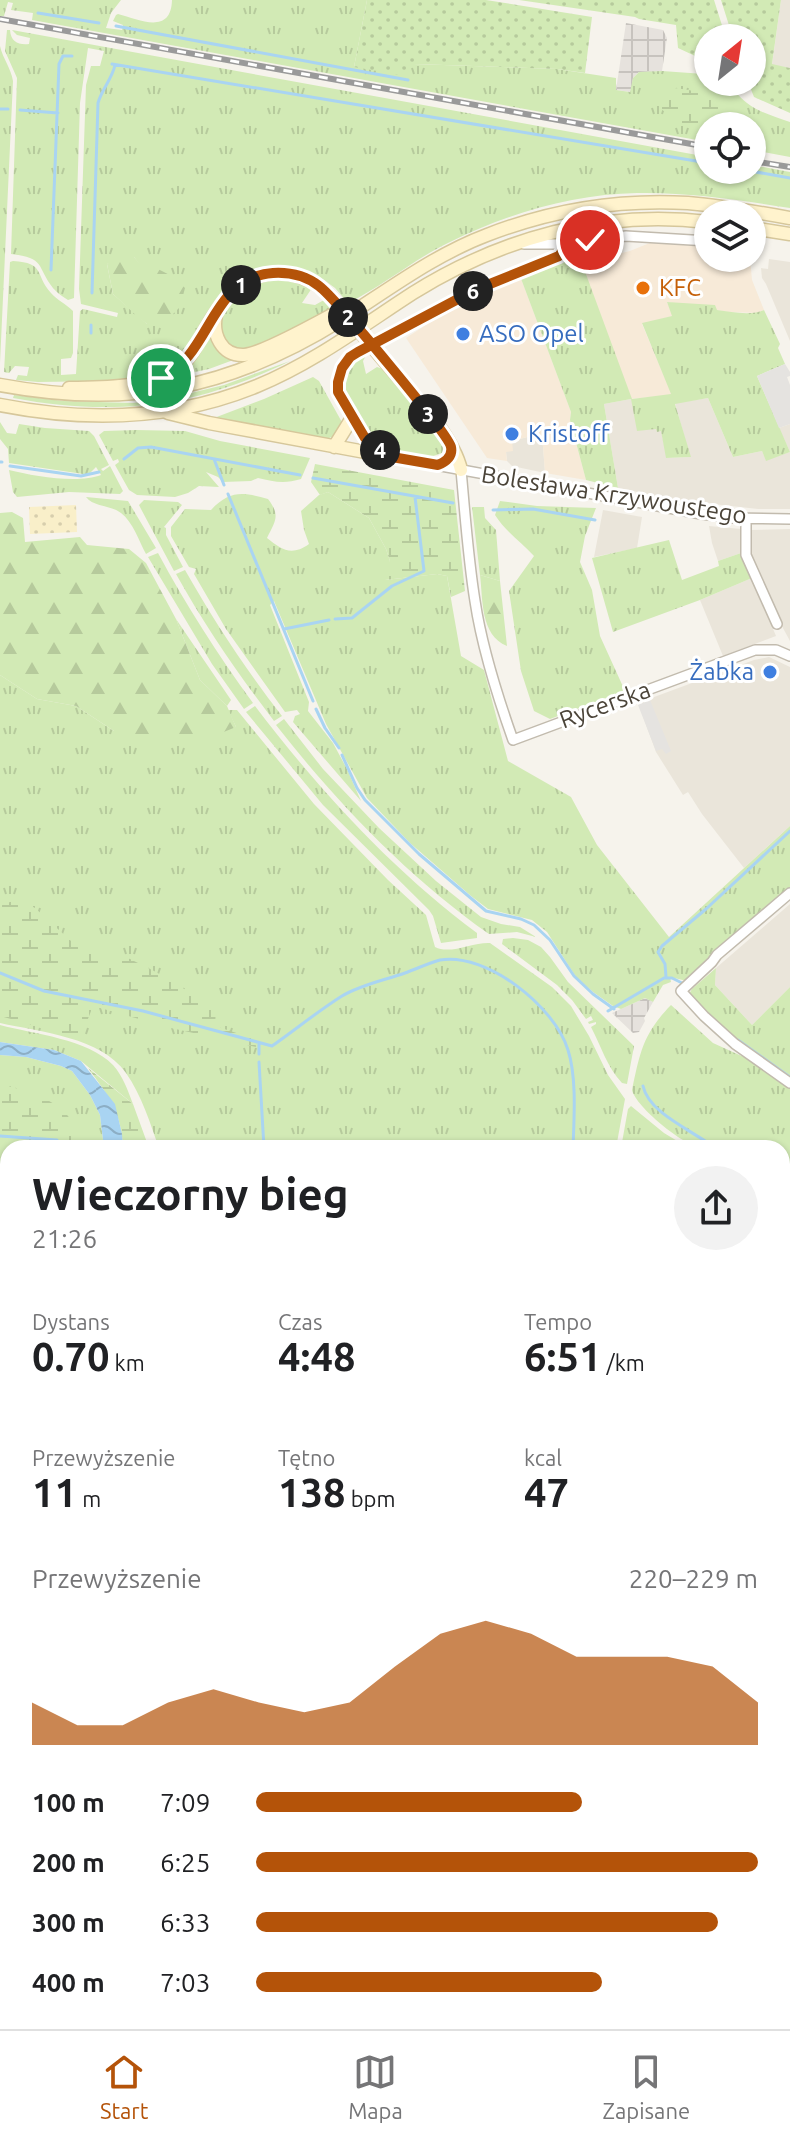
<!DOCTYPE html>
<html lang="pl">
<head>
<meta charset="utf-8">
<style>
  :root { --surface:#fff; --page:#f2f2f2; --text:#202124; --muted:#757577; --line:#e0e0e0; --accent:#b45309 }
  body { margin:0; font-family:Ubuntu,sans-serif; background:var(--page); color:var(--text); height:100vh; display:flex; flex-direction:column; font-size:30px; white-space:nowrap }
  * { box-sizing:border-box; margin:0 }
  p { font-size:26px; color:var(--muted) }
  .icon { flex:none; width:44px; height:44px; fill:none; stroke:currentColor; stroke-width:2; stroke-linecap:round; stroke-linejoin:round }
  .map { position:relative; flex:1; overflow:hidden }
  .panel { position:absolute; left:0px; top:1140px; width:790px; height:890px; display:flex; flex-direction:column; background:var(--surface); border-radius:24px 24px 0 0; box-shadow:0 2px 6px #0004 }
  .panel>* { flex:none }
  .needle { width:52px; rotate:30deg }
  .controls { position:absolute; left:694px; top:24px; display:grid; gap:16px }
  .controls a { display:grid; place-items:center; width:72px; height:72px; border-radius:50%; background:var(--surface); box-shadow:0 2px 6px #0004; font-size:40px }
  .pin { position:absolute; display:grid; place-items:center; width:68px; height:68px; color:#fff; margin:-34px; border:4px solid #fff; border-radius:50%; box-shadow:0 2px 8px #0007 }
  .km { position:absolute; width:40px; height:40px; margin:-20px; border-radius:50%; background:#222; color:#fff; font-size:22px; line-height:40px; text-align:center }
  .round { display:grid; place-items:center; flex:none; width:84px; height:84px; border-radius:42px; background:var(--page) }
  .head { display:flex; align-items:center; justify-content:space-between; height:136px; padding:0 32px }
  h1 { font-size:44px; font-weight:600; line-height:60px }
  .figures { display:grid; grid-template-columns:repeat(3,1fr); gap:12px; height:136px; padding:8px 32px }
  .figures div { display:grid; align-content:center }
  .figures b { font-size:40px; font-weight:600 }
  .figures small { font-size:22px; font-weight:400 }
  .figures p { font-size:22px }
  .chart { height:224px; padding:16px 32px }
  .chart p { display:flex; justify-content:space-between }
  .chart svg { width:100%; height:144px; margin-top:8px; fill:var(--accent); opacity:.7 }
  ul { padding:0 32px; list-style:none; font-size:26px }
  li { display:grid; grid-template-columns:128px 96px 1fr; align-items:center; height:60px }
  li i { height:20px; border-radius:10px; background:var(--accent) }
  .tabs { display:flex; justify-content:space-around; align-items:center; height:112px; border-top:2px solid var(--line); background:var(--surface); font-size:22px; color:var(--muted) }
  .tabs a { display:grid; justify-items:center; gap:4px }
  .tabs .active { color:var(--accent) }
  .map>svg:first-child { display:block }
</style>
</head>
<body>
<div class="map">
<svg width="790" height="2029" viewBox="0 0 790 2029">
  <defs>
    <pattern id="industrial-grid" width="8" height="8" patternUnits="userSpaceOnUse" patternTransform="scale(2)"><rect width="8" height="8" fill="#e6e2dd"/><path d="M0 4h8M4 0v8" fill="none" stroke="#c7c3be"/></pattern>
    <pattern id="grass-tufts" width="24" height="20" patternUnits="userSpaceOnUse" patternTransform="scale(2)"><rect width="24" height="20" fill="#d2eab5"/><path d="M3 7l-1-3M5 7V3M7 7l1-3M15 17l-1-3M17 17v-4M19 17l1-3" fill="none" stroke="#b6ca9c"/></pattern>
    <pattern id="forest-firs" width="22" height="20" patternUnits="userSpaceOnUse" patternTransform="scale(2)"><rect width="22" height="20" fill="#d2eab5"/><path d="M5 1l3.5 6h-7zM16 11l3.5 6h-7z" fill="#b6ca9c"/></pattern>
    <pattern id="wetland-marsh" width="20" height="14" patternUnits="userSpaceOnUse" patternTransform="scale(2)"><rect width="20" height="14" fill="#d2eab5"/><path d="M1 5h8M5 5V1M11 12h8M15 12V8" fill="none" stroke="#b6ca9c"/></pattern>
    <pattern id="sand-dots" width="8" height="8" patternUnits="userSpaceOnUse" patternTransform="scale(2)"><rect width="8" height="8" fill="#f9efc9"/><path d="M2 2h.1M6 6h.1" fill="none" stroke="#d7cead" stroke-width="1.8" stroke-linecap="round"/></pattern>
    <pattern id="garden-dots" width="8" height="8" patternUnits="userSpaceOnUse" patternTransform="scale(2)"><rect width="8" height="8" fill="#d2eab5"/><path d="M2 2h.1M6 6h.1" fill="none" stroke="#b6ca9c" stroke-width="1.8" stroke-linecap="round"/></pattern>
    <pattern id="water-waves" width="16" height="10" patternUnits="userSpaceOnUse" patternTransform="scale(2)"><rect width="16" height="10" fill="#a9d4f2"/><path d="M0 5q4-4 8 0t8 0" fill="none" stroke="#8caec5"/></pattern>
  </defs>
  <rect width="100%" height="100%" fill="#f6f3ec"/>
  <path fill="#eae5da" d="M781 0H790V68L772 65Z
    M769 259 790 262V341L766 284 762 278 761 268 768 269Z
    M708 398 733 457 762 451 766 460 790 452 779 428 790 424V509H758L677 500 618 488 604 404 631 399 656 429 661 431 667 458 690 457 675 403Z
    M539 434 543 446 545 473 512 466 507 461 506 452 512 441Z
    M603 510 642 517 637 548 594 557Z
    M709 526 741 529V553L718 561 712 543Z
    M790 529V641L777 617 753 561 750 545 751 530Z
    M752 578 776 636 723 656 700 600Z
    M769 657 790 667V826L744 868 702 814 688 792 683 795 656 752 638 703 754 660Z
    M790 904V987L752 1025 715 985 716 968Z
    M0 1813 8 1827V2011L0 1999Z
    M15 2022H141V2029H19Z"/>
  <path fill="#f7ead8" d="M657 240 708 244V258H750L752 280 764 310 757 313 728 312 667 302 673 316 642 324 672 395 631 399 582 266 615 262 613 255 630 251Z
    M520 276 571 412 570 420 586 480 545 473 543 446 539 434 512 441 513 451 506 452 507 461 487 458 406 338 461 302Z"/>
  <path fill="url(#industrial-grid)" d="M626 23 663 30 667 38 662 71 639 72 633 78 631 92 616 90Z
    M645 998 653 1002 644 1018 645 1021 639 1032 633 1033 612 1013Z"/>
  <path fill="url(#grass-tufts)" fill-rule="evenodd" d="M0 0H121L111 13 106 28 122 30 123 25 113 21 116 15 118 14C140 20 171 35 172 0H367L354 67 414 64 557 69 616 78V90L630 92 633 78 639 72 662 71 704 74 708 75V82C737 82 728 88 747 103 758 112 776 117 790 122V157L752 150V126H708V142L32 20 33 13 11 10 13 3 8 2 4 16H0Z
    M7 30H10C11 42 18 45 29 44L30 38 17 35 12 30 708 157V170H752V165L790 172V208C739 200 689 192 637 193 573 194 506 214 448 243 413 260 383 286 348 303L335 288 324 280 302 271 280 267 266 268 249 274 227 288 185 359 155 376 111 381 38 382 16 380 18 375 27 376 29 367 15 366 9 373 4 372 10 262 13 261C46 263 34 274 51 293 57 300 66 304 73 311V353L71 358 61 359V375L76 374 80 311 83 309 117 317 118 313 81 304 79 289 86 85 91 66H100L104 51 88 48 80 103 74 298 68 300C63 297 57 293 53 288 36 266 46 258 11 254L17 78 5 51ZM134 257 140 265 147 324 113 294 107 264Z
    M0 46C3 59 11 68 13 81L0 363Z
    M576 248 578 252 583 248 591 258 589 264 583 266 632 399 671 394 642 323 672 316 667 302 715 305 717 310C732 312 751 316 764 310L780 344 778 348 785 364 757 376 790 452 766 461 762 451 733 457 708 398 675 404 691 457 666 458 661 431 657 432 656 429 637 431 631 399 604 404 618 488 586 480 570 420 571 412 520 276 561 260 570 249Z
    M280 279 295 281 312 288 302 303 315 305 324 300 333 310 247 351 233 349 219 334C220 327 220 320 222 314 231 291 258 281 280 279Z
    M210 332 236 359 209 369 176 376Z
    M368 352 363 361 366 374 377 367 386 370 440 437 444 446 442 453C431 458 421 457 410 454 371 448 362 418 344 388 342 368 352 361 368 352Z
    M290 361C197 407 114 417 13 398L14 395 63 401 133 403 166 399 224 385Z
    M313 377 319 381 343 424 335 436 326 439 214 418 264 399Z
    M0 422 7 433 16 434 19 424 45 428 89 431 94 436 109 465 101 469 103 471 110 466 123 491 120 494 69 492 17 497 13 492 9 470C33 476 78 484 101 475L96 467 89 474H83L9 463 8 449 0 439Z
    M136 430 185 431 220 441 310 458 301 479C285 484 274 482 258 478L251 481 223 482 218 477 206 472 219 487 199 486 188 493 175 497 137 495 129 490 115 465 119 462 118 459 113 461 99 435 104 431Z
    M328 492 369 518 386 549 390 561 385 580 437 574 447 576 461 656 484 670 508 761 571 797 597 845 669 937 790 826V887L713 953 705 966 687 981 670 977 671 982 663 985 653 1002 645 998 621 1009 613 1006 593 992 576 977 547 932 532 920 488 909 471 896 410 843 367 798 326 724 274 601 270 605 309 702 308 711 333 743 347 769 361 801 293 722 295 716 300 714 297 710 285 712 226 629 194 574 196 569 189 567 171 536V527L185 509 211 510C230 490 243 492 268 499 281 516 275 521 267 538 281 549 291 557 309 544L304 530 301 511 319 495Z
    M86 497 128 501 156 548 146 554C139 541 133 522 121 513 111 505 93 507 86 497Z
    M144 500 178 502 182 505 164 527 166 528V535L183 567 174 571 141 509 139 505Z
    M500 501 537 506 596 508 585 536 580 562 592 590 600 636 625 691 550 719 534 711 521 671 509 591 534 556C521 542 505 531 495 515Z
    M472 507H484L485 518 496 530 500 581 480 575Z
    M669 540 682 580 719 566 718 561 741 553 752 578 700 600 613 632 592 558Z
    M158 553C186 605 218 655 253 703L244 709 212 664 148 557Z
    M185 570C214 621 246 670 282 716L274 721C238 674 205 626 176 574Z
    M176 619 231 700 227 706 200 680Z
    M0 675 37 699 76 706 114 731 236 727 228 710H237L314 804 388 880 426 915 435 947C450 955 473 942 490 943L552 987 571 1006 589 1036 608 1075 625 1099 616 1148H159C150 1123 142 1096 126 1073 101 1037 40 1032 0 1023Z
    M255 706C319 790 392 870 477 933V938L441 943 433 916 429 910 323 805 246 712Z
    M284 719 323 769 379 828 436 881 481 917 501 924 520 927 536 937 517 932 489 934C408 877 337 803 276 725Z
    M513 938 528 940 541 947 550 957 568 982 634 1046 627 1084 622 1083C607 1067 601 1046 591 1027L596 1024V1022L589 1024 588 1022 593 1020 591 1016 586 1019 572 1000 557 985 502 944 503 939Z
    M716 968 715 985 752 1025 790 987V1080L726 1033 689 994 692 989Z
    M671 1005 713 1043 746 1058 790 1088V1248L782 1238V1148C758 1148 724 1151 701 1148 683 1145 636 1107 632 1090 640 1052 643 1034 671 1005Z
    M0 1025C34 1034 88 1039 113 1065 123 1076 128 1091 133 1104L81 1061 54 1050 0 1042Z
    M0 1055 26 1057 61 1066 72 1071 90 1095 100 1115 104 1148H8V1471L0 1462Z
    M631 1106 664 1133 689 1148H621L628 1109Z
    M782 1247 790 1257V1370L782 1378Z
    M0 1593H8V1827L0 1813Z
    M782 1649 790 1667V1761L782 1750Z
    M782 1818 790 1821V2029H314L307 2022H782Z
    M141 2022H251L257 2029H141Z"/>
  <path fill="url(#forest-firs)" d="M123 254 134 257 141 265C162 269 169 273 185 288L180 307 160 327 147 324 139 318 113 294 107 264Z
    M12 512 23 518 25 542 80 537 87 545 129 549 146 563 176 619 200 680 227 706 236 727 189 746 114 731 76 706 37 699 0 675V513Z
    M480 575 500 581 507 646C480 635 483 599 480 575Z"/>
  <path fill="url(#wetland-marsh)" d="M669 88C685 88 722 94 725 113 725 115 724 124 724 126H708V133L684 126 661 109V97Z
    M315 464 454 490 465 591 451 597 447 576 437 574 385 580 381 571 390 561 386 549 369 518 328 492 320 495 311 482Z
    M22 901 35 908 71 941 82 942 130 959 156 972 216 1008 215 1026 255 1039 256 1047 171 1028 93 1006 84 1029V1039L0 1016V906L10 902Z
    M88 1068 133 1104 149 1148H123C122 1113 108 1095 88 1068Z
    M0 1084C35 1093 79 1104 79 1148H8V1255L0 1252Z"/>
  <path fill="url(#sand-dots)" d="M76 505 77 532 30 534 29 507Z"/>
  <path fill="url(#garden-dots)" d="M367 0H486L592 17 585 73 557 69 414 64 406 76 354 67Z
    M519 0H714L726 38H708V62L678 48 676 25 639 19 635 17Z
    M721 0H781L772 64 790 68V113L754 97 748 82H752V38H733Z"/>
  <path fill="#e5e3e0" d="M785 364 790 372V376L787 377 790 385V424L779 428 757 376Z
    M650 700 671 751 666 754 662 749 656 751 638 705Z"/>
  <path fill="url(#water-waves)" d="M0 1042 54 1050 81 1061 115 1104 122 1134 123 1148H104L100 1115 90 1095 72 1071 61 1066 26 1057 0 1055Z"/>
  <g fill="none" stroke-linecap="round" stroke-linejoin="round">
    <path stroke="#a9d4f2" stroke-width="3" d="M38 13 99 23
      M116 26 408 80
      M112 64 708 163
      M0 109H8
      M20 110 58 113
      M745 170 790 178
      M51 270 59 64 63 56H72
      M92 293 98 103C102 89 112 79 115 65
      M91 333V325
      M124 459 138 448 151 447 300 475
      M214 459 224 485
      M0 462H2
      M10 466 81 476 99 472
      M313 478 453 503
      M228 494 313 701
      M493 510 533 509 595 520
      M335 619 352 618 392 586 424 571 415 497
      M284 629 329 620
      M316 709 325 728 339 748
      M342 755 357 788 365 800 419 854 486 911 521 919 534 925 550 940 574 976 593 994 614 1009
      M0 973 44 991 143 1011 272 1046C295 1030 318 1011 342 996 360 985 385 980 405 973 416 969 429 963 440 960 487 952 555 1007 568 1050 577 1078 574 1119 573 1148
      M666 977 665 964 658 952 662 946 706 909 790 831
      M608 1011 664 978H672L682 983
      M738 1040 790 1077
      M259 1054V1043
      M259 1062 264 1148
      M643 1086C649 1114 694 1131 715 1148
      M0 1136 57 1140
      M782 1222 790 1232
      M782 1373 790 1365
      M782 1441 790 1451
      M0 1471 8 1480
      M8 1674 6 1680 8 1691
      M0 1712H3
      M0 1807 8 1821
      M782 2001 790 1997
      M238 2022 243 2029
      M302 2022 309 2029
      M363 2022 364 2029
      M143 2029V2022
      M718 2029 734 2022"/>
    <defs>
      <path id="street" d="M568 243 559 256 475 290 350 357 339 377 337 387 340 397 365 438 392 457 701 514 733 518 790 519
        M524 244H557L626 236 708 241
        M461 470C465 513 468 558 475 601 482 648 497 695 513 740L755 650H776L790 656
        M746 519V555L777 624
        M790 893 717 955 712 962 681 991 704 1016 735 1044 790 1083
        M0 2009 8 2021"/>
      <path id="secondary" d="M752 228 790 234
        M216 315C212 334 221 356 244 355 261 354 330 316 348 306
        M381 357C405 386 453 433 461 470
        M0 385C128 409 231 389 341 320 388 290 434 255 487 235 551 210 620 199 688 203 722 206 756 212 790 218
        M69 388C101 388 151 388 178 368 192 358 197 343 206 328 221 301 242 275 275 273 293 272 308 278 322 288
        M0 405C86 422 174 420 257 386 313 363 362 326 413 293 501 238 604 209 708 222
        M168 413 209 423 392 457
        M334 447 352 418"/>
    </defs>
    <use href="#street" stroke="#c2bbae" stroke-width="12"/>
    <use href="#secondary" stroke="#d6c79b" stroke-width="15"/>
    <use href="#street" stroke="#fff" stroke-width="9"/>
    <use href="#secondary" stroke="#fff3cd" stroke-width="12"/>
    <defs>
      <path id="rail" d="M0 19 708 147
        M752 161 790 167"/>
    </defs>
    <use href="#rail" stroke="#9a9a9a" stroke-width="6"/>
    <use href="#rail" stroke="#fff" stroke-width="3" stroke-dasharray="9" stroke-linecap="butt"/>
    <defs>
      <path id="secondary-bridge" d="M322 288 333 299 381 357"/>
    </defs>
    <use href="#secondary-bridge" stroke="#d6c79b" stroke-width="15" stroke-linecap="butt"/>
    <use href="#secondary-bridge" stroke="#fff3cd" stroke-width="12"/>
  </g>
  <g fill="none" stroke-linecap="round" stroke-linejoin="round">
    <defs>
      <path id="route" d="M161 378C212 355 210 277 273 273 290 272 306 276 319 286 335 298 449 434 451 447 453 457 445 462 438 465L392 457 365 438 338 392V382L342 368 350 357 358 352 475 290 559 256 568 243 590 240"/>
    </defs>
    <use href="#route" stroke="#fff" stroke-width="16"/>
    <use href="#route" stroke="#b45309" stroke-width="10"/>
  </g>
  <circle fill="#e8710a" stroke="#fff" stroke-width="3" cx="643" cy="288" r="8"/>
  <g fill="#3f7fe0" stroke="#fff" stroke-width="3">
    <circle cx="463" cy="334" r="8"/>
    <circle cx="512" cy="434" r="8"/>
    <circle cx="770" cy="672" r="8"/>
  </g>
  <g text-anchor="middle" stroke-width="6" stroke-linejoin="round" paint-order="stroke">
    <g font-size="24" fill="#c56008" stroke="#fff" text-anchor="start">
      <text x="659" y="296">KFC</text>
    </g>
    <g font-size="24" fill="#366cbe" stroke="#fff" text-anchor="start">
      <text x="479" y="342">ASO Opel</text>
      <text x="528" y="442">Kristoff</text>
      <text x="754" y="680" text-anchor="end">Żabka</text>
    </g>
    <g font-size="24" fill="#4b4439" stroke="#fff">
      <text transform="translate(614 495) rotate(9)" y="8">Bolesława Krzywoustego</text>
      <text transform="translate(605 705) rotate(-20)" y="8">Rycerska</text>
    </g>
  </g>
</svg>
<div class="controls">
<a><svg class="needle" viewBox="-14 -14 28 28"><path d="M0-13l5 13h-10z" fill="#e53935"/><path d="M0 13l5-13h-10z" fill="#757577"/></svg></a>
<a><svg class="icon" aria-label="locate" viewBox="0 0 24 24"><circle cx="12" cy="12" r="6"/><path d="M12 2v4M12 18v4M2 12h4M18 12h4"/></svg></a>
<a><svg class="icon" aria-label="layers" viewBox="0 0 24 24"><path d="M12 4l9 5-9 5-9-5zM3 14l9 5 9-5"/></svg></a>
</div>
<div class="pin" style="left:161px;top:378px;background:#1e9e55"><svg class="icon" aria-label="arrive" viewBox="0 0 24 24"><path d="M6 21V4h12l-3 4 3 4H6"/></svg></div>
<div class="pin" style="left:590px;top:240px;background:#d93025"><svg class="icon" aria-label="check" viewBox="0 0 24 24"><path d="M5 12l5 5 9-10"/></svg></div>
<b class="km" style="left:241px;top:285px">1</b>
<b class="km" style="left:348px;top:317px">2</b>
<b class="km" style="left:428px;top:414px">3</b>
<b class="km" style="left:380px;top:450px">4</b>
<b class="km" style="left:473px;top:291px">6</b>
<section class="panel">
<div class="head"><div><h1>Wieczorny bieg</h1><p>21:26</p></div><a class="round"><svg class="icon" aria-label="share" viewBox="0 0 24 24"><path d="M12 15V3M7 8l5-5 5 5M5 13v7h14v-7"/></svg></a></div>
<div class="figures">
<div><p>Dystans</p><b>0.70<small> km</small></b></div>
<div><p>Czas</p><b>4:48</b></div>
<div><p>Tempo</p><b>6:51<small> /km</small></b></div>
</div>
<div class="figures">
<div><p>Przewyższenie</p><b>11<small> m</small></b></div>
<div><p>Tętno</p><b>138<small> bpm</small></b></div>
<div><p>kcal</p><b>47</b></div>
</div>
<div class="chart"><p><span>Przewyższenie</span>220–229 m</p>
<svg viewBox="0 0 160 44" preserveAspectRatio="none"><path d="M0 44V31L10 38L20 38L30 31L40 27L50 31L60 34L70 31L80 20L90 10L100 6L110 10L120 17L130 17L140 17L150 20L160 31V44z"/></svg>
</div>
<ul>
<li><b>100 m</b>7:09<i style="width:65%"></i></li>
<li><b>200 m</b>6:25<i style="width:100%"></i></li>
<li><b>300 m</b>6:33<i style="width:92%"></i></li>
<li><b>400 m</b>7:03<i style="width:69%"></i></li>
</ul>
</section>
</div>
<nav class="tabs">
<a class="active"><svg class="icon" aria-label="home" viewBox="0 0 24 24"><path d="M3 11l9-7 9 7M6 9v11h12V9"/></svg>Start</a>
<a><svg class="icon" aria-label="map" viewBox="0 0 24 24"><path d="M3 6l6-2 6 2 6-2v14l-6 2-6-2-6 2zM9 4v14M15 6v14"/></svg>Mapa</a>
<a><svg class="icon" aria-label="saved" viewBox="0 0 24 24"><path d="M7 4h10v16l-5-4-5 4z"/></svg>Zapisane</a>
</nav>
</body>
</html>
